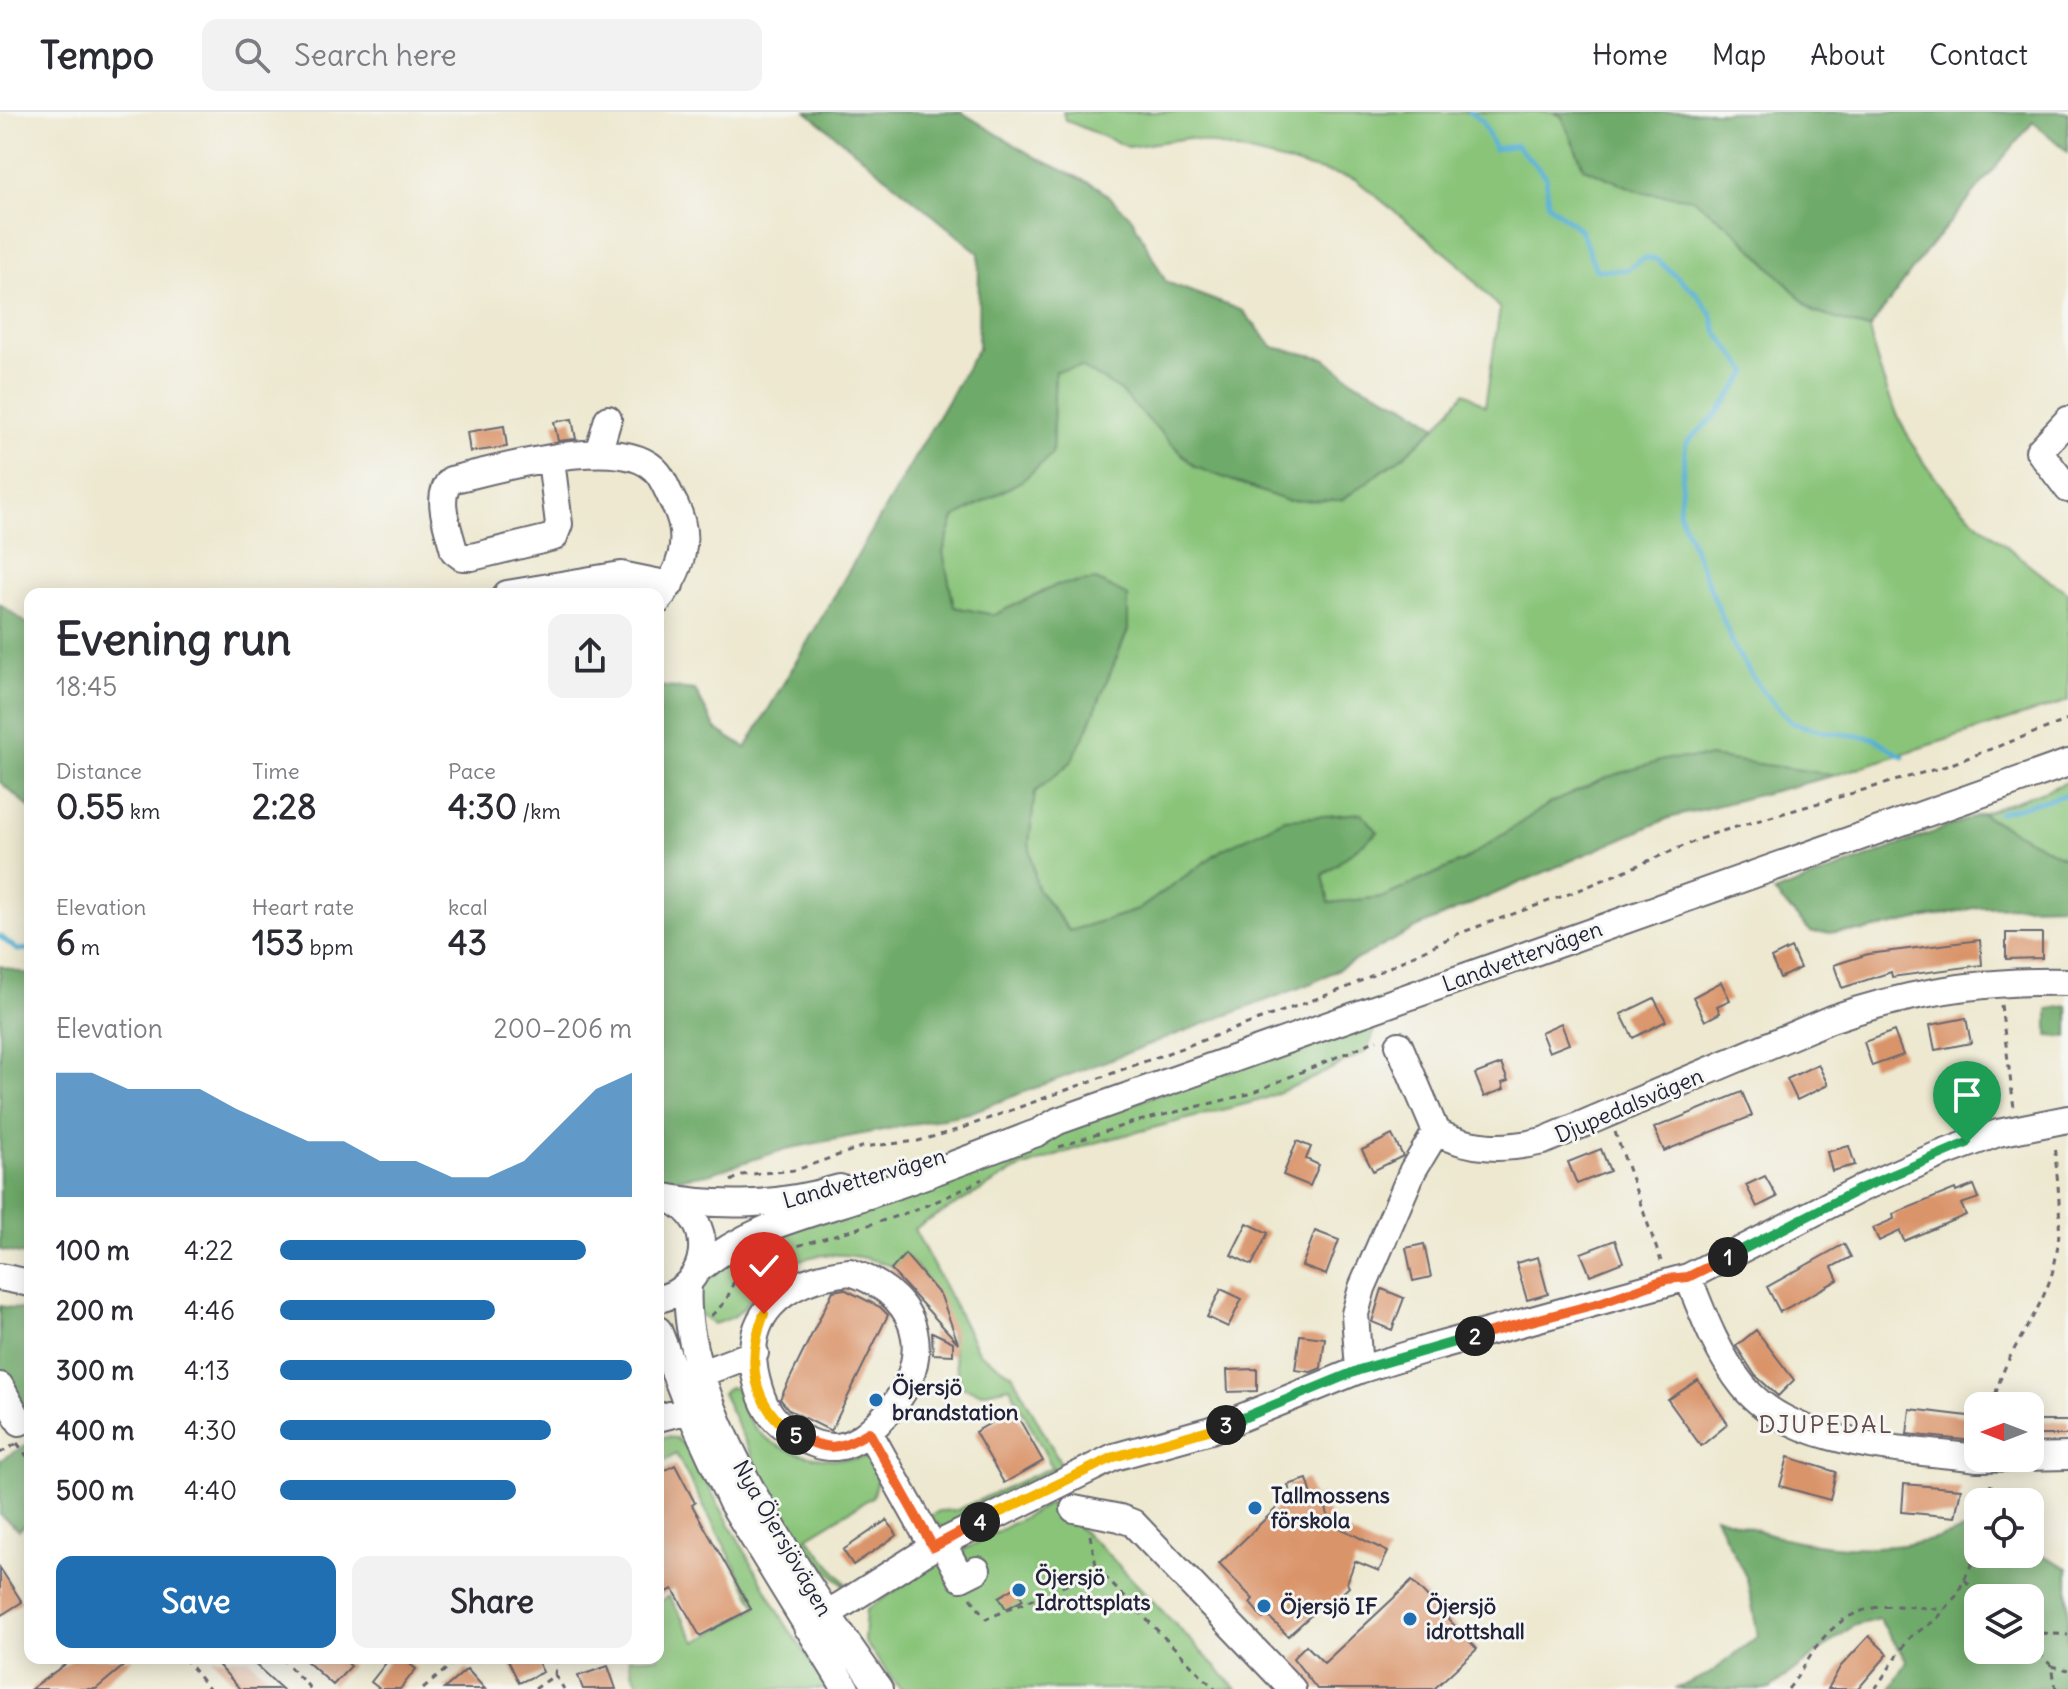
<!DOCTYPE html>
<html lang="en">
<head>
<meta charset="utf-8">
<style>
  :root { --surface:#fff; --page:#f2f2f3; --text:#2b2b33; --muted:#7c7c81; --line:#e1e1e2; --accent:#1f6fb2 }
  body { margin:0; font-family:Delius,sans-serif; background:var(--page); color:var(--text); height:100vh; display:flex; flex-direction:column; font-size:30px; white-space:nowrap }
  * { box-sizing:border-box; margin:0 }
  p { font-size:26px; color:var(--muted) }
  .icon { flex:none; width:44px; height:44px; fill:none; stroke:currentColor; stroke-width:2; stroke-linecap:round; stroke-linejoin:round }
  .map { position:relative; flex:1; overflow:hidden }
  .details { position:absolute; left:24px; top:476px; width:640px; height:1076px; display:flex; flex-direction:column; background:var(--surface); border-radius:16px; box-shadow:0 4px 20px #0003 }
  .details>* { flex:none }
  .needle { width:52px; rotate:270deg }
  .controls { position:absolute; left:1964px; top:1280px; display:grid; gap:16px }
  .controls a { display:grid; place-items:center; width:80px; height:80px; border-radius:16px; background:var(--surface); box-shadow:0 4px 20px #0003; font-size:40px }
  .pin { position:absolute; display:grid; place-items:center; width:68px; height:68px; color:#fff; margin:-82px -34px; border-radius:50% 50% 50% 0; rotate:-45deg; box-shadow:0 0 8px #0007 }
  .pin .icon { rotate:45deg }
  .km { position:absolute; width:40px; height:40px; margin:-20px; border-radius:50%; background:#222; color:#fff; font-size:22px; line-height:40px; text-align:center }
  .round { display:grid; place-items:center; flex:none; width:84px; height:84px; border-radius:16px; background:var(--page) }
  .summary { display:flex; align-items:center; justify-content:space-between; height:136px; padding:0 32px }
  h1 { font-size:44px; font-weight:700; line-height:60px }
  .metrics { display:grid; grid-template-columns:repeat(3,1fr); gap:12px; height:136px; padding:8px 32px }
  .metrics div { display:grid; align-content:center }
  .metrics b { font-size:34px; font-weight:700 }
  .metrics small { font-size:22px; font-weight:400 }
  .metrics p { font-size:22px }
  .chart { height:224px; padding:16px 32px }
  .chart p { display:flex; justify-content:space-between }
  .chart svg { width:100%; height:144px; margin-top:8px; fill:var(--accent); opacity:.7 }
  .cta { display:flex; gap:16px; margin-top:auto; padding:16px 32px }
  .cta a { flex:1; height:92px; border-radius:16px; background:var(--accent); color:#fff; font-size:32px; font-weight:700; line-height:92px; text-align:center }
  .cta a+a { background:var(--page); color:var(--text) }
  ul { padding:0 32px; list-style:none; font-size:26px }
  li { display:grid; grid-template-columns:128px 96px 1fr; align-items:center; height:60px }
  li i { height:20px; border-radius:10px; background:var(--accent) }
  header { display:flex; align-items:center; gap:48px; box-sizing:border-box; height:112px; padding:0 40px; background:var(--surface); border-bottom:2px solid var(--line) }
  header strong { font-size:38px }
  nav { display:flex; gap:44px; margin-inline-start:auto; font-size:28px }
  .search { width:560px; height:72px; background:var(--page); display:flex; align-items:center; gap:20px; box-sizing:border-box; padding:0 28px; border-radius:16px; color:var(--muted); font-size:30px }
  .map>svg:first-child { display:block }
</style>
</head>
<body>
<header>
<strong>Tempo</strong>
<div class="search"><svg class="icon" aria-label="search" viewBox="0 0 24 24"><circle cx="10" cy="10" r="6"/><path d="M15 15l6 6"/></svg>Search here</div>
<nav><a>Home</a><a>Map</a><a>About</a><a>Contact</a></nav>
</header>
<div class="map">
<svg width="2068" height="1577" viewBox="0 0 2068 1577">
  <rect width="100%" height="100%" fill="#f6f6f2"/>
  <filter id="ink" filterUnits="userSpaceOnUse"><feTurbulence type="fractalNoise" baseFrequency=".0125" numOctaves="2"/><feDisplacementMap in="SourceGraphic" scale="16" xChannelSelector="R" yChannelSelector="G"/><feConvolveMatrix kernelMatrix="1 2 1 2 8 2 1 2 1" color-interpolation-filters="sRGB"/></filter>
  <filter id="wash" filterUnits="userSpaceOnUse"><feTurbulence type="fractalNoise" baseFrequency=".006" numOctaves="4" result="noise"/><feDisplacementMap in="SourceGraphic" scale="32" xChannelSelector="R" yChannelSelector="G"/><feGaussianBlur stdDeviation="1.8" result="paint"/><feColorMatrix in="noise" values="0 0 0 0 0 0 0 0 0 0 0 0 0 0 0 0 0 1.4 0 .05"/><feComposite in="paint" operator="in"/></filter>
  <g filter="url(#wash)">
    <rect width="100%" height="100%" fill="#ede8cf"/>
    <path fill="#89c479" stroke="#56735a" stroke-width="2" d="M1063 0H1554L1562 5 1584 56 1641 80 1694 87 1735 119 1814 200 1869 217C1882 279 1907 334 1948 381 1977 414 2018 442 2051 470L2068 480V589L1836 663 1709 645 1549 692 1463 749 1384 785 1328 791 1323 763 1377 720 1223 737 1138 798 1070 819 1037 776 1029 731 1035 680 1071 650 1057 473 994 503 954 495 943 440 954 406 1023 368 1052 342 1055 259 1081 255 1118 277 1195 355 1406 342 1437 314 1465 280 1485 294 1500 197 1457 150 1355 67 1188 26 1128 35 1065 8Z
      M2068 670V748L1981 702Z
      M1369 914 1374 921 1367 939 1311 967 1261 988 1087 1033 1016 1058 914 1117 979 1241 1012 1262 1064 1357 945 1416 931 1410 929 1405 939 1399 957 1398 1052 1355 1010 1275 981 1281 961 1275C947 1217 952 1187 905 1143L894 1155C849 1138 802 1134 764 1171 743 1193 746 1204 713 1212L695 1198 696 1177 727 1143 1156 983Z
      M729 1275 737 1277C748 1340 814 1352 868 1345L878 1366 872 1385 807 1425 846 1472 843 1473C785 1423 755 1349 722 1281Z
      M658 1325 676 1326 687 1336 786 1513 830 1577H642L632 1560 629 1546H658V1490L669 1484 696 1530 757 1495 676 1342 658 1353Z
      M1050 1391 1102 1436 1237 1577H900L864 1529 866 1498 925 1459Z"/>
    <path fill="#6eaa69" stroke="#486652" stroke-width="2" fill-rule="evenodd" d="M807 0H961L1035 45 1098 75 1132 106 1166 170 1243 199 1273 235 1324 246 1357 271 1407 294 1437 314 1406 342 1342 388 1287 389 1195 355 1118 277 1081 255 1055 259 1052 342 1023 368 954 406 943 440 954 495 994 503 1057 473 1096 468 1128 484V518L1087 618 1071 650 1035 680 1029 731 1037 776 1069 819 1138 798 1223 737 1285 707 1362 701 1378 720 1323 763 1329 791 1384 785 1463 749 1549 692 1608 665 1667 647 1709 645 1836 663 1669 706 1416 816 1312 871 969 1001 786 1037 708 1062 675 1067 658 1064V574L695 578 716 617 746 636 978 236 979 141Z
      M1555 0H2068V40L2033 10 1927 138 1869 217 1814 200 1735 119 1694 87 1641 80 1584 56 1562 5Z
      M0 492 30 514V696L0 670Z
      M1981 702 2068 748V793L1979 795 1865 819 1812 821 1774 781Z
      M0 854 30 863V1144L0 1138Z
      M2068 894V925L2048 924V897Z
      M0 1194 30 1199V1292L18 1297 0 1263Z
      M30 1331V1409L19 1418 0 1403V1348Z
      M1715 1404C1742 1412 1770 1424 1798 1429 1855 1440 1926 1438 1978 1411V1442H2030V1429L2037 1440 2068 1456V1577H1891L1907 1549 1879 1507 1853 1514 1770 1577H1675L1709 1562 1758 1524 1747 1467ZM1978 1486H2030V1538H1978Z"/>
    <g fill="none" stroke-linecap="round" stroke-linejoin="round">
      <path stroke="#56b0d3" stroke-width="5" d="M1469 0 1482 9 1495 37 1516 33 1546 64 1548 92 1581 119 1596 158H1626L1644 146 1656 147 1696 181 1711 201 1717 221 1748 260 1718 301 1686 331 1679 400 1736 539 1763 580 1792 611 1826 620 1874 626 1903 645
        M1999 701 2068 682
        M0 824 17 838 30 837"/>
    </g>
    <g id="blocks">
      <path fill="#da946a" d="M572 307 576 327 558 329 554 310Z
        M504 314 507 335 470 340 467 320Z
        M2006 821H2042V846L2006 847Z
        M1980 828 1982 853 1892 865 1891 860 1842 876 1834 853 1868 842Z
        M1791 836 1800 856 1780 866 1771 846Z
        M1721 870 1730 888 1717 894 1720 901 1705 909 1693 885Z
        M1654 886 1666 909 1633 926 1621 902Z
        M1966 906 1971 931 1935 938 1930 913Z
        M1561 911 1569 932 1549 940 1541 920Z
        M1894 919 1903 943 1872 954 1864 930Z
        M1501 952 1508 969 1502 971 1504 977 1484 985 1475 962Z
        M1818 952 1828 973 1797 988 1787 967Z
        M1974 964 1990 1003 1968 1012 1953 973Z
        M1742 980 1752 1004 1664 1039 1654 1016Z
        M1392 1023 1403 1044 1373 1059 1362 1038Z
        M1297 1029 1311 1035 1306 1047 1319 1053 1310 1074 1283 1063Z
        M1849 1034 1855 1053 1832 1059 1827 1040Z
        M1601 1037 1610 1059 1577 1072 1568 1050Z
        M1765 1064 1777 1085 1757 1095 1746 1073Z
        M1974 1073 1979 1086 1961 1092 1966 1103 1904 1129 1900 1119 1879 1129 1873 1116 1894 1107 1893 1102 1955 1077 1956 1080Z
        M1247 1111 1268 1121 1252 1153 1231 1143Z
        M1315 1119 1339 1128 1326 1163 1302 1154Z
        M1615 1128 1623 1150 1590 1163 1581 1141Z
        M1424 1132 1431 1165 1413 1169 1406 1136Z
        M1844 1132 1851 1145 1832 1155 1838 1168 1780 1200 1767 1175Z
        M905 1142 941 1184 958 1231 891 1158Z
        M1538 1145 1548 1182 1527 1188 1516 1151Z
        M844 1177 880 1195 888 1203 831 1319 789 1298 780 1287 833 1179Z
        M1221 1177 1242 1187 1228 1215 1207 1205Z
        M1382 1177 1404 1186 1392 1218 1372 1210Z
        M1756 1218 1794 1268 1778 1284 1755 1263 1736 1234Z
        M932 1220 953 1230V1243L933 1242Z
        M1300 1223 1325 1226 1321 1256 1311 1260 1295 1258Z
        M1257 1257V1279L1228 1280 1227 1258Z
        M1698 1268 1728 1312 1701 1334 1668 1288Z
        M1910 1297 1976 1305 1974 1329 1907 1322Z
        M1014 1298 1043 1349 1004 1371 975 1320Z
        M2030 1309H2068V1323H2030Z
        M1788 1345 1836 1360 1830 1388 1780 1374Z
        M675 1353 695 1391 692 1393 751 1497 700 1524 673 1477 658 1484V1362Z
        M1307 1367 1313 1386 1322 1383 1328 1403 1342 1417 1388 1440 1379 1459 1355 1449 1347 1471 1349 1475 1323 1500 1319 1496 1288 1524 1268 1504 1263 1507 1250 1491 1253 1487 1219 1452 1291 1382 1288 1373Z
        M1904 1372 1961 1377 1955 1405 1902 1400Z
        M887 1408 897 1423 853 1453 843 1438Z
        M0 1456 22 1490 0 1504Z
        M1412 1469 1477 1537 1434 1577H1317L1293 1546 1306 1533 1324 1551Z
        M1016 1475 1023 1488 1006 1497 999 1485Z
        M1869 1524 1888 1542 1858 1577H1828L1840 1555Z
        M74 1546H133L96 1577H31Z
        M212 1546H248L282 1577H240Z
        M303 1546H342L351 1554 333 1573Z
        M390 1546H402L416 1557 400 1577H380L371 1570Z
        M507 1546H536L543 1560 519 1571Z
        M608 1554 616 1577H583L578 1564Z
        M467 1557 485 1577H444Z"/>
    </g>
  </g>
  <g filter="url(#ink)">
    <use href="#blocks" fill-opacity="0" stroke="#69676f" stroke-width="2"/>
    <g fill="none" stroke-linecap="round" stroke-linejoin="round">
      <defs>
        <path id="minor" d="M2068 308 2039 339 2068 377
          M598 341 608 307
          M551 348 559 412 554 425 472 445H462L454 439C449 417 434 385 451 368 496 358 625 318 658 361 665 370 669 383 675 393 693 428 680 460 658 489
          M507 482 621 463 670 473
          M1399 933 1436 1020
          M658 1084C721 1096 778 1094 840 1076
          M699 1157C756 1110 815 1102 883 1078 936 1060 987 1040 1039 1020L1058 1009 2068 651
          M850 1160C930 1186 934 1257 878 1311 867 1322 852 1334 836 1335 823 1336 807 1330 796 1323 776 1312 765 1299 759 1277 736 1204 783 1167 850 1160Z
          M0 1165 30 1171
          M1688 1165C1703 1203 1717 1241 1743 1274 1792 1335 1906 1337 1978 1346
          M688 1173C679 1293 811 1480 879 1577
          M658 1187C710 1177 719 1108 669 1087
          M658 1218 690 1300 732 1391 846 1577
          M1359 1258 1355 1202 1362 1176 1413 1058 1436 1020C1471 1038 1505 1038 1543 1029L1831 907C1906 881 1988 868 2068 870
          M702 1261 755 1241
          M0 1274 20 1310
          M658 1306 705 1294
          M869 1320 933 1435
          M1980 1346 2068 1344
          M1074 1397 1120 1406 1133 1411 1292 1577
          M942 1430 961 1466 977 1458
          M807 1515 933 1435 1114 1345 1211 1318 1359 1258 1430 1236 1688 1165 1862 1076 1936 1044 1998 1021 2068 1007"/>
      </defs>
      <use href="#minor" stroke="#69676f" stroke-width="30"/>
      <path stroke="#69676f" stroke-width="3" stroke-dasharray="6 6" stroke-linecap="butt" d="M2001 893 2014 996
        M1615 1020 1661 1149
        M1059 1035 1131 1011 1249 982 1377 928
        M731 1069 741 1063 796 1058 862 1035 918 1029 957 1018 1346 876 1460 821 1577 779 1712 722 1946 654 2068 608
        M753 1149C830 1120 909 1109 982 1067
        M711 1204 726 1189 739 1157
        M1993 1294C2003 1243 2027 1223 2046 1178 2066 1132 2059 1081 2054 1033
        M17 1331 30 1348
        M0 1341 16 1332
        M1990 1390 1991 1366
        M1090 1423 1097 1458
        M1965 1468 1982 1486
        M971 1486 986 1507 1099 1459 1215 1577
        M2030 1520 2068 1523
        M2030 1533 2052 1554 2056 1577
        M184 1546 209 1577
        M281 1546 311 1577
        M2052 1554 2068 1558
        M555 1563 564 1577
        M423 1577 459 1546
        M535 1577 555 1563 557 1546
        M1788 1577C1799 1564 1806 1549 1816 1535 1853 1486 1890 1492 1944 1498
        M1875 1577 1910 1525 1936 1508 1957 1483 1978 1438"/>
      <use href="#minor" stroke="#fff" stroke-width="26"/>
    </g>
  </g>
  <g fill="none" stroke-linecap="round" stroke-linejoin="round" filter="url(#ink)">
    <defs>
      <path id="split-1" d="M1728 1145 1862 1076 1967 1031"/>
      <path id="split-2" d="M1475 1224 1600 1191 1667 1167 1688 1165 1728 1145"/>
      <path id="split-3" d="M1226 1313 1359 1258 1475 1224"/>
      <path id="split-4" d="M980 1410 1114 1345 1226 1313"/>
      <path id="split-5" d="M796 1323C828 1340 839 1338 869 1320L933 1435 980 1410"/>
      <path id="split-6" d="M764 1202C746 1249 751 1294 796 1323"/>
    </defs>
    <use href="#split-1" stroke="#fff" stroke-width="16"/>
    <use href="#split-2" stroke="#fff" stroke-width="16"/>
    <use href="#split-3" stroke="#fff" stroke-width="16"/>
    <use href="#split-4" stroke="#fff" stroke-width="16"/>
    <use href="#split-5" stroke="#fff" stroke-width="16"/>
    <use href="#split-6" stroke="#fff" stroke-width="16"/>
    <use href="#split-1" stroke="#22a559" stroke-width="10"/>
    <use href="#split-2" stroke="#f0652b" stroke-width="10"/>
    <use href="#split-3" stroke="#22a559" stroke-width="10"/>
    <use href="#split-4" stroke="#f5b400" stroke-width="10"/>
    <use href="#split-5" stroke="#f0652b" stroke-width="10"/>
    <use href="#split-6" stroke="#f5b400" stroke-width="10"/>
  </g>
  <g fill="#1f6fb2" stroke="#f6f6f2" stroke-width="3">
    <circle cx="876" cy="1288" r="8"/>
    <circle cx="1255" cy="1396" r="8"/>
    <circle cx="1019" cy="1478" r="8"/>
    <circle cx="1264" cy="1494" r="8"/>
    <circle cx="1410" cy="1507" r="8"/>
  </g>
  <g text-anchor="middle" stroke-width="6" stroke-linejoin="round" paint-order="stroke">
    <g font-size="22" fill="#22223b" stroke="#f6f6f2">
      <text transform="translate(1522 844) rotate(-20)" y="8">Landvettervägen</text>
      <text transform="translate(1629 993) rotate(-23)" y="8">Djupedalsvägen</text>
      <text transform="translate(864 1066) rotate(-16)" y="8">Landvettervägen</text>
      <text transform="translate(783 1426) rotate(60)" y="8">Nya Öjersjövägen</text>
    </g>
    <g font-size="22" font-weight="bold" fill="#22223b" stroke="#f6f6f2" text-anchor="start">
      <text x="892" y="1283">Öjersjö<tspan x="892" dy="25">brandstation</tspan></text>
      <text x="1271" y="1391">Tallmossens<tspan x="1271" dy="25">förskola</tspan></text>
      <text x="1035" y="1473">Öjersjö<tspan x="1035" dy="25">Idrottsplats</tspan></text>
      <text x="1280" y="1502">Öjersjö IF</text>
      <text x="1426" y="1502">Öjersjö<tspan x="1426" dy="25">idrottshall</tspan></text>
    </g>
    <g font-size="24" letter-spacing="2" fill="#624a4b" stroke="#f6f6f2">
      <text x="1826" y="1321">DJUPEDAL</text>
    </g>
  </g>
</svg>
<div class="controls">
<a><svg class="needle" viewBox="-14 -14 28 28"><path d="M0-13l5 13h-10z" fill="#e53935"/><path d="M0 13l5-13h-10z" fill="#7c7c81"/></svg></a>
<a><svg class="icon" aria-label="locate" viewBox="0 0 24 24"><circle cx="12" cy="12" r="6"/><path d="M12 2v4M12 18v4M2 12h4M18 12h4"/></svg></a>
<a><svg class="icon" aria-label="layers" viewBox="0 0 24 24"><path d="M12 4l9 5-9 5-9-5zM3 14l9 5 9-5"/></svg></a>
</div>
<div class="pin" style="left:1967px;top:1031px;background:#1e9e55"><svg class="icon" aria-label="arrive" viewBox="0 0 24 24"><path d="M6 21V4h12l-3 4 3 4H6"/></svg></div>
<div class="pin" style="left:764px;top:1202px;background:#d93025"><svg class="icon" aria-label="check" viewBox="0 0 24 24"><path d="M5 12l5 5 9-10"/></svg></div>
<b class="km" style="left:1728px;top:1145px">1</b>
<b class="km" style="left:1475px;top:1224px">2</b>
<b class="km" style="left:1226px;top:1313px">3</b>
<b class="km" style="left:980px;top:1410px">4</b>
<b class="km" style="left:796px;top:1323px">5</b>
<section class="details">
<div class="summary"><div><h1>Evening run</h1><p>18:45</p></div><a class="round"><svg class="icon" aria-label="share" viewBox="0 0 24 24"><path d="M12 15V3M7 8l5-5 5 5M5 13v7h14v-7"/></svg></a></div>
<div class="metrics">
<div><p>Distance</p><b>0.55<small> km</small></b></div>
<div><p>Time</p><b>2:28</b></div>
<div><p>Pace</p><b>4:30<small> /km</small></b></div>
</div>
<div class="metrics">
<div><p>Elevation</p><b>6<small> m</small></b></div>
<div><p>Heart rate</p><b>153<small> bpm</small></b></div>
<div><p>kcal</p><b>43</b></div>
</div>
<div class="chart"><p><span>Elevation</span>200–206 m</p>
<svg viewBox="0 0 160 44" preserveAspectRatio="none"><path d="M0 44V6L10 6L20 11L30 11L40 11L50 17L60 22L70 27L80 27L90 33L100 33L110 38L120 38L130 33L140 22L150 11L160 6V44z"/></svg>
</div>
<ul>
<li><b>100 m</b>4:22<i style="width:87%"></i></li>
<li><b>200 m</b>4:46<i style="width:61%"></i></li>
<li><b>300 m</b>4:13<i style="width:100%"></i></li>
<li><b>400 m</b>4:30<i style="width:77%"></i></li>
<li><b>500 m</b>4:40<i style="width:67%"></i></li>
</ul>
<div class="cta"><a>Save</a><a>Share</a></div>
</section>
</div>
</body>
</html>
